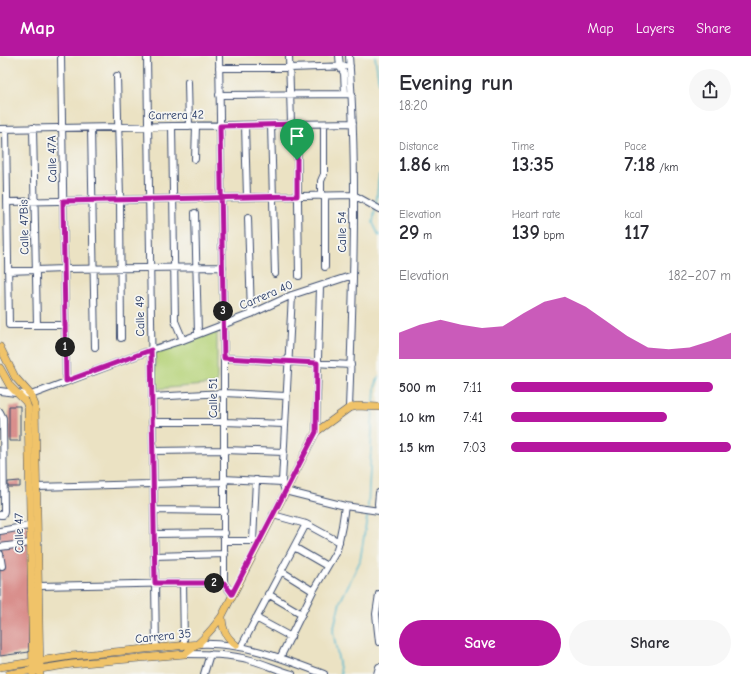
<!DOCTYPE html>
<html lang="en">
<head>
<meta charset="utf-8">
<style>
  :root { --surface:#fff; --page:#f7f7f7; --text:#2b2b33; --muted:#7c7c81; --accent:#b5179e }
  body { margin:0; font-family:"Comic Neue",sans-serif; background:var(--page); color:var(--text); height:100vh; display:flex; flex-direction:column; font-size:15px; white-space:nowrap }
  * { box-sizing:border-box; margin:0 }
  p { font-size:13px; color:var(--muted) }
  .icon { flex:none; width:22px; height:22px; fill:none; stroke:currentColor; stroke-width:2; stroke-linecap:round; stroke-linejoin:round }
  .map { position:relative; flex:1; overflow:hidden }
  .drawer { display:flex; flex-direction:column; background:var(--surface); width:372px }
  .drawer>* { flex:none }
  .pin { position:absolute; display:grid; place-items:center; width:34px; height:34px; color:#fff; margin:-41px -17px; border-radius:50% 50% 50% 0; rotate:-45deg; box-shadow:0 0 4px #0007 }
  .pin .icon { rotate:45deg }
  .km { position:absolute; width:20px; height:20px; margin:-10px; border-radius:50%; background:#222; color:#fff; font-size:11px; line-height:20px; text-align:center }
  .round { display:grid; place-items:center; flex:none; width:42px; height:42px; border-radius:21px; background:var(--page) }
  .overview { display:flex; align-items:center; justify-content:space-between; height:68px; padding:0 20px }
  h1 { font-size:22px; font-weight:700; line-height:30px }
  .stats { display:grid; grid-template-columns:repeat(3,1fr); gap:6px; height:68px; padding:4px 20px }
  .stats div { display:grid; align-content:center }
  .stats b { font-size:20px; font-weight:700 }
  .stats small { font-size:11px; font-weight:400 }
  .stats p { font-size:11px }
  .chart { height:112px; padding:8px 20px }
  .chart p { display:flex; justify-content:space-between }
  .chart svg { width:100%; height:72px; margin-top:4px; fill:var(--accent); opacity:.7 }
  .action { display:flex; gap:8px; margin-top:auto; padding:8px 20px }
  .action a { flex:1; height:46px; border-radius:24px; background:var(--accent); color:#fff; font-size:16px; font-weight:700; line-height:46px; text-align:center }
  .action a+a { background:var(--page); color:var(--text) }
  ul { padding:0 20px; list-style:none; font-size:13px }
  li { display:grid; grid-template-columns:64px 48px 1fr; align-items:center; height:30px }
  li i { height:10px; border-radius:5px; background:var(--accent) }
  header { display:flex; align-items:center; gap:24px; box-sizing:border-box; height:56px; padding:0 20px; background:var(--accent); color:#fff }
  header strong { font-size:19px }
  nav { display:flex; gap:22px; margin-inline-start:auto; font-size:14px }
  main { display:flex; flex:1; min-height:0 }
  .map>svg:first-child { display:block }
</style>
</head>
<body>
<header>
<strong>Map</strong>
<nav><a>Map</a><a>Layers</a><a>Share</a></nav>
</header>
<main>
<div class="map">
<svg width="379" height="618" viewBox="0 0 379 618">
  <rect width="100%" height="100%" fill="#f6f6f2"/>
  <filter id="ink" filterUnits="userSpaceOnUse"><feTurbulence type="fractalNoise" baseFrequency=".025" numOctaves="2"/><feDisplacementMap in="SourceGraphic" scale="8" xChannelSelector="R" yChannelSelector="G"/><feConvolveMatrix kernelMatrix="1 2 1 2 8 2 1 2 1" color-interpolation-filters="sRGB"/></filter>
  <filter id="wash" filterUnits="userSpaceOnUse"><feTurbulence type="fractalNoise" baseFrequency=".012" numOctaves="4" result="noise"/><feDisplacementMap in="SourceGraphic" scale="16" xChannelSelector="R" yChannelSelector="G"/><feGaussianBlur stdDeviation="0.9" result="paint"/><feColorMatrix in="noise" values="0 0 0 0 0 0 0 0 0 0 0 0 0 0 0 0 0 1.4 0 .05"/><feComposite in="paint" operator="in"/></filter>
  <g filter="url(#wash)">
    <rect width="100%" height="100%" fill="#ebe2c3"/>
    <path fill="#b6d379" stroke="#68816c" d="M217 275V328L155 333V296Z"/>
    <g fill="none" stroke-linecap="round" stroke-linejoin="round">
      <path stroke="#50b7cf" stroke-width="1.5" d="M375 0 379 27
        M376 149 379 119
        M375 153 373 167 379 180
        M374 349 375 331 379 320
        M368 451 373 353
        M341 618 333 575 340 546 360 505 368 455"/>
    </g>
    <g id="blocks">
      <path fill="#d98f8c" d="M9 350H20V385H9Z
        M20 425V431H8V426Z
        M28 467 29 596 0 600V472Z"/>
    </g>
  </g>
  <g filter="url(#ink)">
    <use href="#blocks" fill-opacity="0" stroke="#3a4a6d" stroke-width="1"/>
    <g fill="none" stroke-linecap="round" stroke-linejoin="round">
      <defs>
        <path id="minor" d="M61 0 66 325
          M147 0 156 592
          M219 0 224 302V527L232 538
          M289 0 291 68
          M339 0 340 11 344 17 345 38
          M349 0C358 117 353 235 349 352
          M219 12H290L350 10
          M117 20 120 143 121 282
          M188 26 189 70
          M219 39 352 38
          M297 68 299 220
          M245 69 247 141
          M271 69 275 218
          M172 70 175 265 183 284
          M33 72 37 269
          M91 72 95 291
          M0 73 353 67
          M6 73 9 269H65
          M195 103 196 70
          M321 140V125L324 118V68
          M325 140V211
          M7 146 354 139 379 153
          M195 157 198 278
          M248 162 251 258
          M8 215 64 213 223 211
          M292 239 282 426 285 435 345 450 379 455
          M224 302 351 309
          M0 335 31 339 151 294 183 284 251 258 292 239 353 219
          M152 341 224 337 286 340
          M0 356 3 362 4 455 3 459H0
          M152 366H224L285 368
          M316 376 320 230
          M153 395 224 394 284 396
          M224 423 282 426
          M37 431 225 426
          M379 437 378 448 379 453
          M154 454 225 455
          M273 459 306 468 339 486
          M0 475 34 469
          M154 478 225 477
          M225 485H256
          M253 485 256 424
          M0 491 30 487
          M294 491 327 510
          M0 498 2 510
          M154 500 225 498
          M281 515 313 535
          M183 527 184 588
          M39 530 183 527H224
          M268 538 302 558
          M379 538 376 558 379 586
          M256 562 291 581
          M199 588C244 586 283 603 324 618
          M241 591 306 468
          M185 598C207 598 229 598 251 604 265 608 278 614 292 618
          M280 602 313 535 337 494 342 470 345 450
          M204 618 210 598
          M377 618 379 611"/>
        <path id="major" d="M0 291 15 321 31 339 35 349 40 618
          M0 312 10 330 26 346 28 352 33 618
          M222 560C222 573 226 581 236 589
          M0 611 71 600 199 588
          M9 618 72 608 185 598C200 588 211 575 222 560L316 376 349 352 357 350 379 351"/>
      </defs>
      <use href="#minor" stroke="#3a4a6d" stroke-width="8"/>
      <use href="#major" stroke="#3a4a6d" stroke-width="8"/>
      <use href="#minor" stroke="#fff" stroke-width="6"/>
      <use href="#major" stroke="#f0c369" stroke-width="7"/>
    </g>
  </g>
  <g fill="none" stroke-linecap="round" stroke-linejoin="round" filter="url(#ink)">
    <defs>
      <path id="route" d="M297 104V140C219 142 141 143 63 145L66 325 151 294 155 527H224L232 538 316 376 317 307 224 302 220 70 297 68V104"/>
    </defs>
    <use href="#route" stroke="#fff" stroke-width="8"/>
    <use href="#route" stroke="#b5179e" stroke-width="5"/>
  </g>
  <g text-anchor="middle" stroke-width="3.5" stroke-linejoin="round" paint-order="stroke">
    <g font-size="12" fill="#1b2f5e" stroke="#f6f6f2">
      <text transform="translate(176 59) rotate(-1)" y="4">Carrera 42</text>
      <text transform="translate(52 103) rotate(-91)" y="4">Calle 47A</text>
      <text transform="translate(24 171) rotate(-91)" y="4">Calle 47Bis</text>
      <text transform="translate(342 176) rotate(-90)" y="4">Calle 54</text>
      <text transform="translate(266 239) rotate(-23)" y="4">Carrera 40</text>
      <text transform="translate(140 260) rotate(-91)" y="4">Calle 49</text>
      <text transform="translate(213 342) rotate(-90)" y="4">Calle 51</text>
      <text transform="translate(19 477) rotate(-91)" y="4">Calle 47</text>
      <text transform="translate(163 580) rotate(-6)" y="4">Carrera 35</text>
    </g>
  </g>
</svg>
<div class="pin" style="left:297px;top:104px;background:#1e9e55"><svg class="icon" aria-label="arrive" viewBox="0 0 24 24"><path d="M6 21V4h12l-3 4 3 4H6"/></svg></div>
<b class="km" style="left:65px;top:291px">1</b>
<b class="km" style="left:214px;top:527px">2</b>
<b class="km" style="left:223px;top:255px">3</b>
</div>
<section class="drawer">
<div class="overview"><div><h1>Evening run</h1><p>18:20</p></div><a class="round"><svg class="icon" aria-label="share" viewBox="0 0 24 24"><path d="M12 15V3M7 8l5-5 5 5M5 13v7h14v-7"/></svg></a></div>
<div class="stats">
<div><p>Distance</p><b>1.86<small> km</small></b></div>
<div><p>Time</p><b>13:35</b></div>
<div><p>Pace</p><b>7:18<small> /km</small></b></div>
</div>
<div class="stats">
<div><p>Elevation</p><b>29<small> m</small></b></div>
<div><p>Heart rate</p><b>139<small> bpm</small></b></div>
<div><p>kcal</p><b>117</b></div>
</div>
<div class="chart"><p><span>Elevation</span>182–207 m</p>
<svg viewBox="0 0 160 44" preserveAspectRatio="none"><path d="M0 44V28L10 23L20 20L30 23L40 25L50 24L60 16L70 9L80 6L90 12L100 21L110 30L120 37L130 38L140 37L150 33L160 28V44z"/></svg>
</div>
<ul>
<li><b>500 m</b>7:11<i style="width:92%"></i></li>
<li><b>1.0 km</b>7:41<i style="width:71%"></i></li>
<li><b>1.5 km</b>7:03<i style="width:100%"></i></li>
</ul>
<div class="action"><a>Save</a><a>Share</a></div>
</section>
</main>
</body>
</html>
